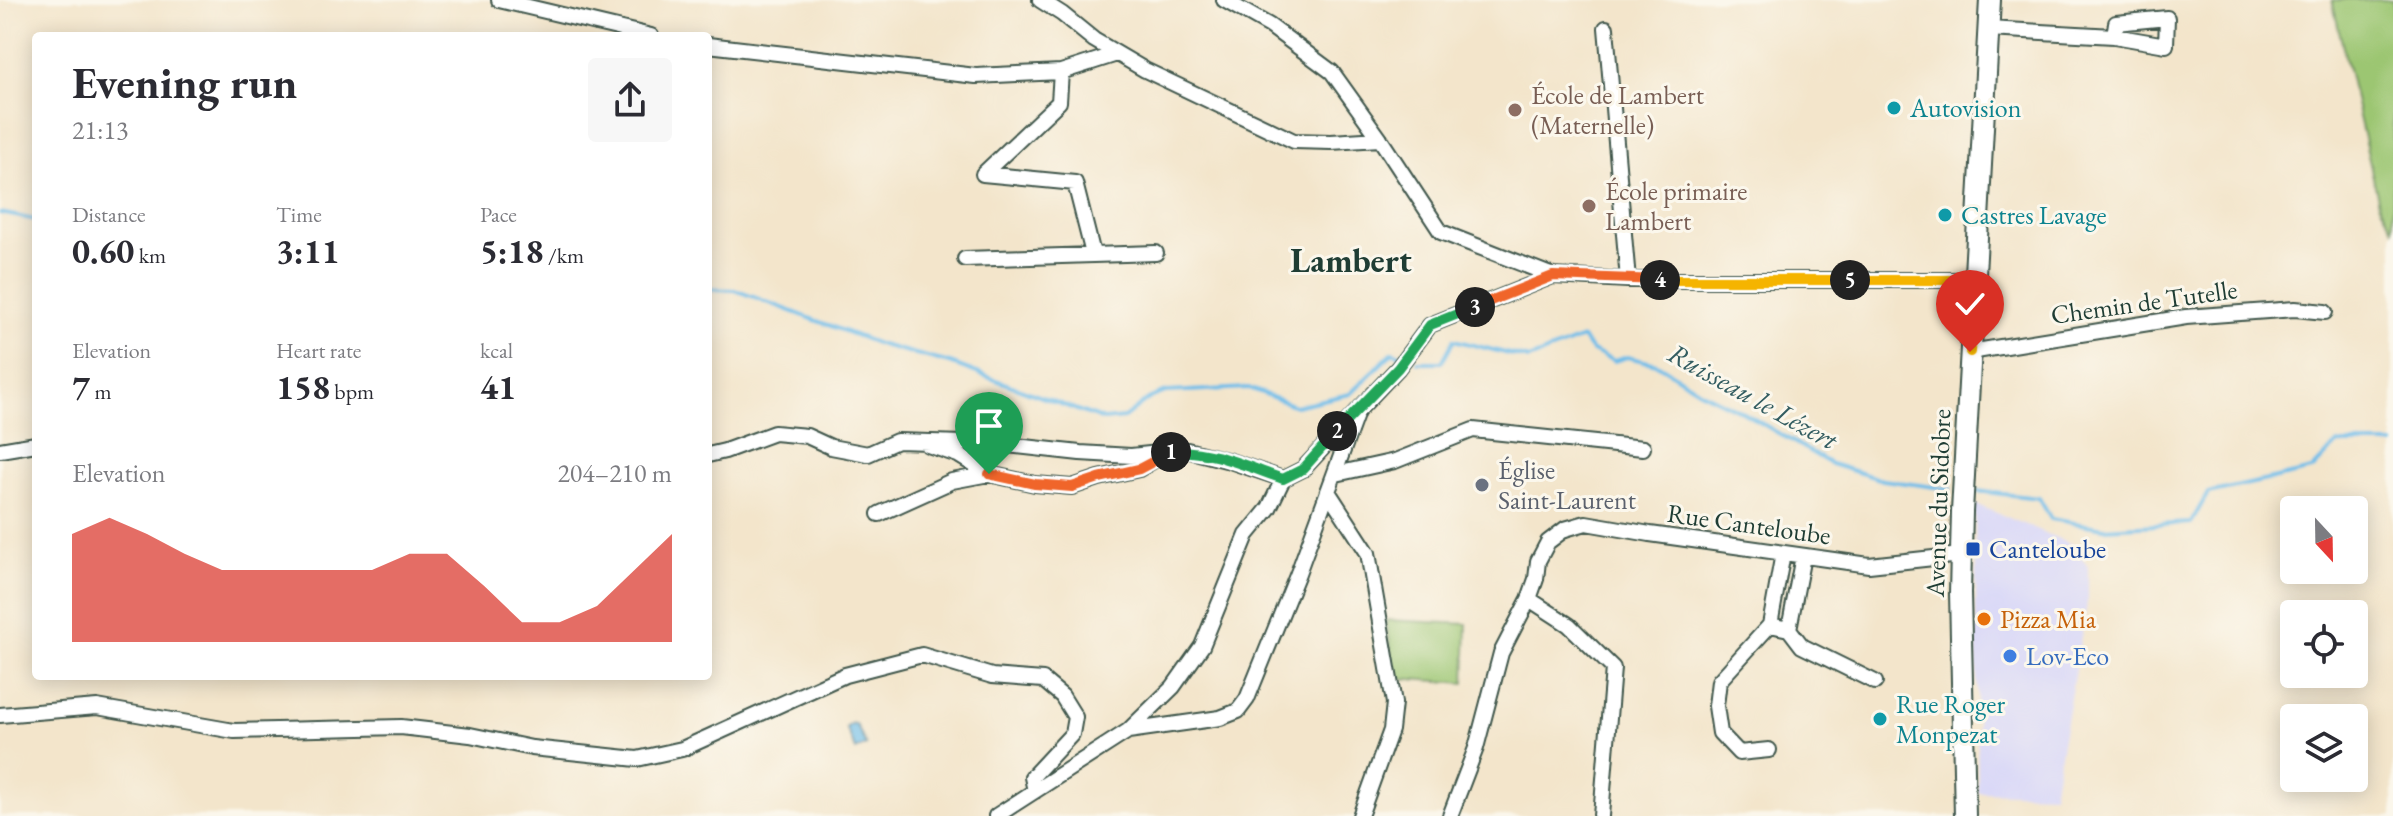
<!DOCTYPE html>
<html lang="en">
<head>
<meta charset="utf-8">
<style>
  :root { --surface:#fff; --page:#f7f7f7; --text:#2b2b33; --muted:#7c7c81; --accent:#d93025 }
  body { margin:0; font-family:"EB Garamond",serif; background:var(--page); color:var(--text); height:100vh; display:flex; flex-direction:column; font-size:30px; white-space:nowrap }
  * { box-sizing:border-box; margin:0 }
  p { font-size:26px; color:var(--muted) }
  .icon { flex:none; width:44px; height:44px; fill:none; stroke:currentColor; stroke-width:2; stroke-linecap:round; stroke-linejoin:round }
  .map { position:relative; flex:1; overflow:hidden }
  .panel { position:absolute; left:32px; top:32px; width:680px; height:648px; display:flex; flex-direction:column; background:var(--surface); border-radius:8px; box-shadow:0 4px 20px #0003 }
  .panel>* { flex:none }
  .needle { width:52px; rotate:158deg }
  .buttons { position:absolute; left:2280px; top:496px; display:grid; gap:16px }
  .buttons a { display:grid; place-items:center; width:88px; height:88px; border-radius:8px; background:var(--surface); box-shadow:0 4px 20px #0003; font-size:40px }
  .pin { position:absolute; display:grid; place-items:center; width:68px; height:68px; color:#fff; margin:-82px -34px; border-radius:50% 50% 50% 0; rotate:-45deg; box-shadow:0 0 8px #0007 }
  .pin .icon { rotate:45deg }
  .km { position:absolute; width:40px; height:40px; margin:-20px; border-radius:50%; background:#222; color:#fff; font-size:22px; line-height:40px; text-align:center }
  .round { display:grid; place-items:center; flex:none; width:84px; height:84px; border-radius:8px; background:var(--page) }
  .headline { display:flex; align-items:center; justify-content:space-between; height:136px; padding:0 40px }
  h1 { font-size:44px; font-weight:700; line-height:60px }
  .metrics { display:grid; grid-template-columns:repeat(3,1fr); gap:12px; height:136px; padding:8px 40px }
  .metrics div { display:grid; align-content:center }
  .metrics b { font-size:34px; font-weight:700 }
  .metrics small { font-size:22px; font-weight:400 }
  .metrics p { font-size:22px }
  .chart { height:224px; padding:16px 40px }
  .chart p { display:flex; justify-content:space-between }
  .chart svg { width:100%; height:144px; margin-top:8px; fill:var(--accent); opacity:.7 }
  .map>svg:first-child { display:block }
</style>
</head>
<body>
<div class="map">
<svg width="2393" height="816" viewBox="0 0 2393 816">
  <rect width="100%" height="100%" fill="#fbf7ec"/>
  <filter id="ink" filterUnits="userSpaceOnUse"><feTurbulence type="fractalNoise" baseFrequency=".0125" numOctaves="2"/><feDisplacementMap in="SourceGraphic" scale="16" xChannelSelector="R" yChannelSelector="G"/><feConvolveMatrix kernelMatrix="1 2 1 2 8 2 1 2 1" color-interpolation-filters="sRGB"/></filter>
  <filter id="wash" filterUnits="userSpaceOnUse"><feTurbulence type="fractalNoise" baseFrequency=".006" numOctaves="4" result="noise"/><feDisplacementMap in="SourceGraphic" scale="32" xChannelSelector="R" yChannelSelector="G"/><feGaussianBlur stdDeviation="1.8" result="paint"/><feColorMatrix in="noise" values="0 0 0 0 0 0 0 0 0 0 0 0 0 0 0 0 0 1.4 0 .05"/><feComposite in="paint" operator="in"/></filter>
  <g filter="url(#wash)">
    <rect width="100%" height="100%" fill="#f3e5cb"/>
    <path fill="#d8d7f8" d="M1975 504 2074 545 2088 567V597L2053 794 1978 792Z"/>
    <path fill="#9cc672" stroke="#5e8253" stroke-width="2" d="M2332 0H2393V228L2379 203Z
      M1386 620 1467 624 1465 683 1396 678Z"/>
    <path fill="#6fbde9" stroke="#477d8e" stroke-width="2" d="M852 723 853 725 856 724 866 745 856 750 846 728Z"/>
    <g fill="none" stroke-linecap="round" stroke-linejoin="round">
      <path stroke="#6fbde9" stroke-width="4" d="M0 213 36 220
        M708 289 735 290 881 345 950 363 1104 420 1124 418 1150 398 1166 392 1249 388 1295 406 1350 394 1393 352 1400 355
        M1418 362H1442L1454 340 1529 359 1582 338 1592 351 1614 361 1627 357 1657 364 1703 393 1744 413 1831 464 1883 480 1950 489
        M1976 491 2039 498 2051 519 2104 528 2191 523 2208 493 2312 470 2337 444H2393"/>
    </g>
  </g>
  <g filter="url(#ink)">
    <g fill="none" stroke-linecap="round" stroke-linejoin="round">
      <defs>
        <path id="street" d="M499 0 651 36
          M1040 0 1062 14 1094 40 1145 70 1294 141 1331 142 1380 139
          M1224 0 1270 26 1332 72 1380 139 1441 232 1553 276
          M1606 28 1628 280
          M1988 29 2114 36 2166 45 2167 18 2116 23 2114 36
          M708 45 976 76 1061 72 1117 54
          M1061 72 1059 102 983 174 1075 183 1093 254
          M965 259 1156 253
          M1970 352 2186 317 2295 309 2325 312
          M928 445 958 455 989 474
          M0 450 36 444
          M708 455 725 451 774 433 807 436 831 447 868 454 897 441 998 444 1080 453 1131 456 1187 450 1230 461 1283 479 1303 469 1398 368 1430 325 1553 276 1628 280H1975
          M1336 474 1395 461 1473 430 1643 448
          M1329 493 1368 553 1394 703 1391 730 1360 816
          M879 514 952 481 989 474 1035 484 1072 487 1099 478 1139 469 1164 454
          M1783 553 1770 625 1789 629 1802 646 1875 682
          M1529 599 1569 625 1613 668 1601 816
          M1789 629 1803 556
          M0 715 97 707 234 731 401 727 470 735 532 748 637 759 682 749 845 675 922 655 992 676 1043 680 1062 696 1075 717 1072 734 1032 777 1035 791
          M1128 731 1173 687 1202 646 1247 535 1269 508 1283 479
          M1769 750 1739 753 1720 733 1716 706 1719 681 1770 625
          M996 816 1128 731 1220 718 1238 711 1247 699 1298 573 1356 415
          M1450 816 1476 748 1501 653 1529 599 1536 579 1538 561 1548 542 1565 529 1586 523 1650 534 1869 565 1961 555"/>
        <path id="secondary" d="M1965 816 1960 593 1962 512 1990 0"/>
      </defs>
      <use href="#street" stroke="#3f564b" stroke-width="18"/>
      <use href="#secondary" stroke="#3f564b" stroke-width="24"/>
      <use href="#street" stroke="#fff" stroke-width="14"/>
      <use href="#secondary" stroke="#fff" stroke-width="20"/>
    </g>
  </g>
  <g fill="none" stroke-linecap="round" stroke-linejoin="round" filter="url(#ink)">
    <defs>
      <path id="split-1" d="M989 474 1035 484 1072 487 1099 478 1139 469 1171 452"/>
      <path id="split-2" d="M1171 452C1208 448 1248 467 1283 479L1303 469 1337 431"/>
      <path id="split-3" d="M1337 431 1398 368 1430 325 1475 307"/>
      <path id="split-4" d="M1475 307 1553 276 1660 280"/>
      <path id="split-5" d="M1660 280H1850"/>
      <path id="split-6" d="M1850 280H1975L1970 352"/>
    </defs>
    <use href="#split-1" stroke="#fff" stroke-width="16"/>
    <use href="#split-2" stroke="#fff" stroke-width="16"/>
    <use href="#split-3" stroke="#fff" stroke-width="16"/>
    <use href="#split-4" stroke="#fff" stroke-width="16"/>
    <use href="#split-5" stroke="#fff" stroke-width="16"/>
    <use href="#split-6" stroke="#fff" stroke-width="16"/>
    <use href="#split-1" stroke="#f0652b" stroke-width="10"/>
    <use href="#split-2" stroke="#22a559" stroke-width="10"/>
    <use href="#split-3" stroke="#22a559" stroke-width="10"/>
    <use href="#split-4" stroke="#f0652b" stroke-width="10"/>
    <use href="#split-5" stroke="#f5b400" stroke-width="10"/>
    <use href="#split-6" stroke="#f5b400" stroke-width="10"/>
  </g>
  <g fill="#0f9aa8" stroke="#fbf7ec" stroke-width="3">
    <circle cx="1894" cy="108" r="8"/>
    <circle cx="1945" cy="215" r="8"/>
    <circle cx="1880" cy="719" r="8"/>
  </g>
  <g fill="#8d6e63" stroke="#fbf7ec" stroke-width="3">
    <circle cx="1515" cy="110" r="8"/>
    <circle cx="1589" cy="206" r="8"/>
  </g>
  <circle fill="#6b7280" stroke="#fbf7ec" stroke-width="3" cx="1482" cy="485" r="8"/>
  <rect fill="#1a4fb4" stroke="#fbf7ec" stroke-width="3" x="1965" y="541" width="16" height="16" rx="4"/>
  <circle fill="#e8710a" stroke="#fbf7ec" stroke-width="3" cx="1984" cy="619" r="8"/>
  <circle fill="#3f7fe0" stroke="#fbf7ec" stroke-width="3" cx="2010" cy="656" r="8"/>
  <g text-anchor="middle" stroke-width="6" stroke-linejoin="round" paint-order="stroke">
    <g font-size="26" fill="#785e54" stroke="#fbf7ec" text-anchor="start">
      <text x="1531" y="104">École de Lambert<tspan x="1531" dy="30">(Maternelle)</tspan></text>
      <text x="1605" y="200">École primaire<tspan x="1605" dy="30">Lambert</tspan></text>
    </g>
    <g font-size="26" fill="#0d838f" stroke="#fbf7ec" text-anchor="start">
      <text x="1910" y="117">Autovision</text>
      <text x="1961" y="224">Castres Lavage</text>
      <text x="1896" y="713">Rue Roger<tspan x="1896" dy="30">Monpezat</tspan></text>
    </g>
    <g font-size="26" fill="#1f3d34" stroke="#fbf7ec">
      <text transform="translate(2144 302) rotate(-8)" y="9">Chemin de Tutelle</text>
      <text transform="translate(1938 503) rotate(-88)" y="9">Avenue du Sidobre</text>
      <text transform="translate(1749 524) rotate(8)" y="9">Rue Canteloube</text>
    </g>
    <g font-size="26" fill="#5b616d" stroke="#fbf7ec" text-anchor="start">
      <text x="1498" y="479">Église<tspan x="1498" dy="30">Saint-Laurent</tspan></text>
    </g>
    <g font-size="26" fill="#164399" stroke="#fbf7ec" text-anchor="start">
      <text x="1989" y="558">Canteloube</text>
    </g>
    <g font-size="26" fill="#c56008" stroke="#fbf7ec" text-anchor="start">
      <text x="2000" y="628">Pizza Mia</text>
    </g>
    <g font-size="26" fill="#366cbe" stroke="#fbf7ec" text-anchor="start">
      <text x="2026" y="665">Lov-Eco</text>
    </g>
    <g font-size="28" font-style="italic" fill="#335d61" stroke="#fbf7ec">
      <text transform="translate(1753 396) rotate(29)" y="10">Ruisseau le Lézert</text>
    </g>
    <g font-size="34" font-weight="bold" fill="#1f3d34" stroke="#fbf7ec">
      <text x="1351" y="272">Lambert</text>
    </g>
  </g>
</svg>
<div class="buttons">
<a><svg class="needle" viewBox="-14 -14 28 28"><path d="M0-13l5 13h-10z" fill="#e53935"/><path d="M0 13l5-13h-10z" fill="#7c7c81"/></svg></a>
<a><svg class="icon" aria-label="locate" viewBox="0 0 24 24"><circle cx="12" cy="12" r="6"/><path d="M12 2v4M12 18v4M2 12h4M18 12h4"/></svg></a>
<a><svg class="icon" aria-label="layers" viewBox="0 0 24 24"><path d="M12 4l9 5-9 5-9-5zM3 14l9 5 9-5"/></svg></a>
</div>
<div class="pin" style="left:989px;top:474px;background:#1e9e55"><svg class="icon" aria-label="arrive" viewBox="0 0 24 24"><path d="M6 21V4h12l-3 4 3 4H6"/></svg></div>
<div class="pin" style="left:1970px;top:352px;background:#d93025"><svg class="icon" aria-label="check" viewBox="0 0 24 24"><path d="M5 12l5 5 9-10"/></svg></div>
<b class="km" style="left:1171px;top:452px">1</b>
<b class="km" style="left:1337px;top:431px">2</b>
<b class="km" style="left:1475px;top:307px">3</b>
<b class="km" style="left:1660px;top:280px">4</b>
<b class="km" style="left:1850px;top:280px">5</b>
<section class="panel">
<div class="headline"><div><h1>Evening run</h1><p>21:13</p></div><a class="round"><svg class="icon" aria-label="share" viewBox="0 0 24 24"><path d="M12 15V3M7 8l5-5 5 5M5 13v7h14v-7"/></svg></a></div>
<div class="metrics">
<div><p>Distance</p><b>0.60<small> km</small></b></div>
<div><p>Time</p><b>3:11</b></div>
<div><p>Pace</p><b>5:18<small> /km</small></b></div>
</div>
<div class="metrics">
<div><p>Elevation</p><b>7<small> m</small></b></div>
<div><p>Heart rate</p><b>158<small> bpm</small></b></div>
<div><p>kcal</p><b>41</b></div>
</div>
<div class="chart"><p><span>Elevation</span>204–210 m</p>
<svg viewBox="0 0 160 44" preserveAspectRatio="none"><path d="M0 44V11L10 6L20 11L30 17L40 22L50 22L60 22L70 22L80 22L90 17L100 17L110 27L120 38L130 38L140 33L150 22L160 11V44z"/></svg>
</div>
</section>
</div>
</body>
</html>
